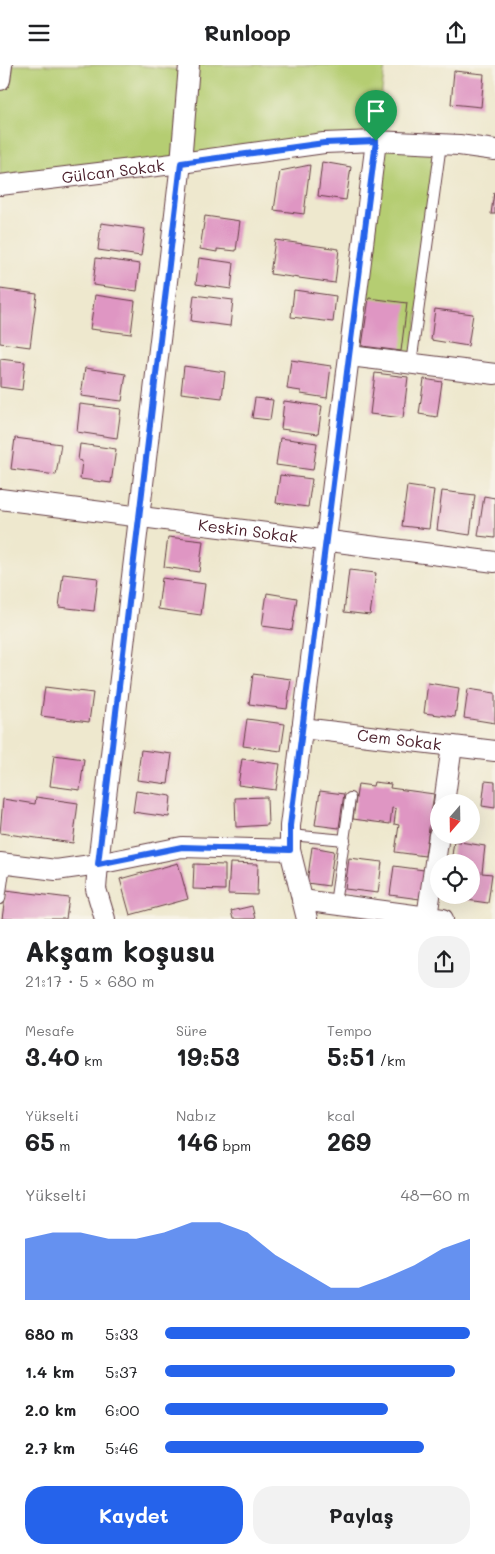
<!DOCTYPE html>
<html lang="tr">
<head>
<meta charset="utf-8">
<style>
  :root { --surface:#fff; --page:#f2f2f2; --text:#202124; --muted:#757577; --accent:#2563eb }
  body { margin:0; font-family:Mali,sans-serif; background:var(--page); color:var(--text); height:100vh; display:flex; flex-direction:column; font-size:19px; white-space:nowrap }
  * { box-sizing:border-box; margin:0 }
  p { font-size:16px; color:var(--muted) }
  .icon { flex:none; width:28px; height:28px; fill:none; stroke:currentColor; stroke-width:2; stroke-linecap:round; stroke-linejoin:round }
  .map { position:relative; height:854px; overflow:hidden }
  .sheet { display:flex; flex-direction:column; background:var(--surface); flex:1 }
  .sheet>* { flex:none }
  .needle { width:32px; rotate:200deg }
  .controls { position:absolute; left:430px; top:729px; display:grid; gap:10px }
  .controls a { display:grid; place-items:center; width:50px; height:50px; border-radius:50%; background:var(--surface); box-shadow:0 5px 20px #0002; font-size:25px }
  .pin { position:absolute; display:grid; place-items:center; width:42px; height:42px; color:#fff; margin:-51px -21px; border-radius:50% 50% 50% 0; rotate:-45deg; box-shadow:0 0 5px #0007 }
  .pin .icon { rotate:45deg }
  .round { display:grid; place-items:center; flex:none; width:52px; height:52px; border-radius:20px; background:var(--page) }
  .headline { display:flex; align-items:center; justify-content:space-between; height:85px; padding:0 25px }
  h1 { font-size:28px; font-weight:700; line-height:38px }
  .metrics { display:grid; grid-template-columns:repeat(3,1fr); gap:8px; height:85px; padding:5px 25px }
  .metrics div { display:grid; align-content:center }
  .metrics b { font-size:25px; font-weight:700 }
  .metrics small { font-size:14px; font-weight:400 }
  .metrics p { font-size:14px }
  .chart { height:140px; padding:10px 25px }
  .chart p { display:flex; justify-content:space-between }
  .chart svg { width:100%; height:90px; margin-top:5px; fill:var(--accent); opacity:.7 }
  .action { display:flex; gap:10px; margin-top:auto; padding:10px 25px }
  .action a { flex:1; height:58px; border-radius:20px; background:var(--accent); color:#fff; font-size:20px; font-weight:700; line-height:58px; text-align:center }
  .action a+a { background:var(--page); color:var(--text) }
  ul { padding:0 25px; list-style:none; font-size:16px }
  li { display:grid; grid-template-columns:80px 60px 1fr; align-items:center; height:38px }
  li i { height:12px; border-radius:6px; background:var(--accent) }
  header { display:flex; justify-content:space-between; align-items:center; height:65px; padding:0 25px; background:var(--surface); font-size:22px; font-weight:700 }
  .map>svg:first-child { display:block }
</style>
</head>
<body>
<header><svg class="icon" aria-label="menu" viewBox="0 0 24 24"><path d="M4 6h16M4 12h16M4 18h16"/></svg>Runloop<svg class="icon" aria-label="share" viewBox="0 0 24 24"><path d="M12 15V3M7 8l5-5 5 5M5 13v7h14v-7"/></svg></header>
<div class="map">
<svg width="495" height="854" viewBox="0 0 495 854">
  <rect width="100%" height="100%" fill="#f7f3e8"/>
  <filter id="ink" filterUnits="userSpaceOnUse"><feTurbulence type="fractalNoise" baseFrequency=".02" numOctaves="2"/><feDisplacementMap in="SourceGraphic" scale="10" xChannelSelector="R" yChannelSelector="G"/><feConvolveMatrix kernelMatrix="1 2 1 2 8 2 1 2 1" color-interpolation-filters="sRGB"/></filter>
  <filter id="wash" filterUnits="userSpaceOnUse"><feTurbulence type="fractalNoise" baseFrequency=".0096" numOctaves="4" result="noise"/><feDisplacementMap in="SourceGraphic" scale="20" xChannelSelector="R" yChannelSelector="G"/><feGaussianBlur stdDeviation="1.12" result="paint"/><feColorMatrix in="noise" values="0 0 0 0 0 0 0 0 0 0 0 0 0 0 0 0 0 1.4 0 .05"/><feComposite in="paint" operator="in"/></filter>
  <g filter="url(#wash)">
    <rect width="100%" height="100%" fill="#eee8ce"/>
    <path fill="#b5cd72" stroke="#80764e" d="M0 0H136L188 6 189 0H385L376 76 441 79 411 299 350 291 376 76 0 120Z"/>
    <g id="blocks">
      <path fill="#df96c3" d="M454 6 484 9 481 42 451 39Z
        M322 97 351 102 346 135 318 131Z
        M310 100 304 149 274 145 280 106Z
        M494 127H495V149H491Z
        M205 151 240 156 236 186 217 184V187L200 184Z
        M101 158 145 164 141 191 98 185Z
        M275 175 339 184 335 218 270 209Z
        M96 193 140 199 137 226 93 220Z
        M199 193 234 198 231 224 196 219Z
        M0 224 37 229 30 282 0 278Z
        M294 225 336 231 333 257 291 252Z
        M95 230 135 236 131 269 90 264Z
        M194 230 233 235 230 261 191 256Z
        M369 233 407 238 401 286 362 281Z
        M435 244 473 249 468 281 431 275Z
        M0 294 25 297 22 325 0 322Z
        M291 295 331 301 327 333 301 329V326L287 324Z
        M184 301 225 307 222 333 181 328Z
        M85 303 126 309 122 336 81 331Z
        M375 308 408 312 403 353 370 349Z
        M424 314 442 317 437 352 419 349Z
        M255 333 273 335 270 355 252 353Z
        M284 336 322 341 318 369 281 364Z
        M80 339 121 344 117 373 77 367Z
        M15 373 61 379 56 410 11 404Z
        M280 373 317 378 313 405 276 400Z
        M80 379 116 384 111 418 80 414 82 396 78 395Z
        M280 410 312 414 308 442 276 438Z
        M407 421 434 425 429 464 402 461Z
        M442 426 475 430 470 470 437 465Z
        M484 431 495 433V473L478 471Z
        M168 472 203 476 199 507 164 502Z
        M349 505 376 508 370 550 344 547Z
        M63 509 98 513 94 546 59 542Z
        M162 513 205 519 201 550 158 544Z
        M267 528 297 533 292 565 262 561Z
        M253 609 291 614 287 644 249 639Z
        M428 618 459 623 455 652 424 648Z
        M45 622 93 628 89 657 41 651Z
        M468 624 495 628V658L464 653Z
        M247 654 285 659 281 686 243 681Z
        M141 685 172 689 168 719 137 715Z
        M54 690 84 694 80 725 50 721Z
        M242 694 280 699 276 725 238 720Z
        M485 716 495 717V743L482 741Z
        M374 717 391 719 390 723 434 729 425 791 395 787 399 760 394 759 396 744 392 743 390 759 353 754 358 719 373 721Z
        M136 726 171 731 169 752 133 747Z
        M320 726 344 729 339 763 315 760Z
        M36 732 78 738 73 778 0 768 3 734 35 739Z
        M267 732 268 760 236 762 235 733Z
        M454 776 485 781 482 808 492 809 488 838 446 832V830H471V798H451Z
        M312 782 334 786 329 821 307 818Z
        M349 793 382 797 378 828 345 824Z
        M178 798 188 834 130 850 120 814Z
        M230 798 258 799 257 830 228 829Z
        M194 799 225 800V825L193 824Z
        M394 801 424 805 420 834 390 830Z
        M6 825 69 833 66 854H2Z
        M252 841 255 854H233L231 846Z"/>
    </g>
  </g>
  <g filter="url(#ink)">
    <use href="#blocks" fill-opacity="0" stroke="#633d43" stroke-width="1"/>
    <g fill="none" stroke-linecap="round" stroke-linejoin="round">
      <defs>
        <path id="service" d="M411 299 441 79
          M290 770 345 775
          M0 834 5 799
          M335 839 350 733"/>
        <g id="minor">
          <path d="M0 15 2 0"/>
          <path id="s1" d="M0 120 181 98 324 78 376 76 459 80 495 85"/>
          <path d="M350 291 495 309"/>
          <path id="s2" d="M0 434 495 497"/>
          <path id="s3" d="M302 663 495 686"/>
          <path d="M444 738 452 681"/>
          <path d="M0 798 56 805 98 799 182 782 290 785"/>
          <path d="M302 835 443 854"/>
          <path d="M427 852 439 770"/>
          <path d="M105 854 96 824 98 799 181 98 189 0"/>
          <path d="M307 854 290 785V761L376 76"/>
        </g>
      </defs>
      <use href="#service" stroke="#633d43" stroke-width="12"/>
      <use href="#minor" stroke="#633d43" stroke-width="22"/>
      <use href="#service" stroke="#fff" stroke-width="10"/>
      <use href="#minor" stroke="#fff" stroke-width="20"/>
    </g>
  </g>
  <g fill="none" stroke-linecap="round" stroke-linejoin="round" filter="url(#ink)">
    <defs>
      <path id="route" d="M376 76 290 761V785L182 782 98 799 181 98 324 78Z"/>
    </defs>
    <use href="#route" stroke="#fff" stroke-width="10"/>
    <use href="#route" stroke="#2563eb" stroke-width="6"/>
  </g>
  <g text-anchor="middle" stroke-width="4.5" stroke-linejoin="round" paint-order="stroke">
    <g font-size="16" fill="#4a1f2b" stroke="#f7f3e8">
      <text dy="6" stroke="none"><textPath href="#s1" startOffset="114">Gülcan Sokak</textPath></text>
      <text dy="6" stroke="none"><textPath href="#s2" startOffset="250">Keskin Sokak</textPath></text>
      <text dy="6" stroke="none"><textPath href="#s3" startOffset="98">Cem Sokak</textPath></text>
    </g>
  </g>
</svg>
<div class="controls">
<a><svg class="needle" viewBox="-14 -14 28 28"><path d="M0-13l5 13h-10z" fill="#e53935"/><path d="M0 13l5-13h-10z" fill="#757577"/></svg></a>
<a><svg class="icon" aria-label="locate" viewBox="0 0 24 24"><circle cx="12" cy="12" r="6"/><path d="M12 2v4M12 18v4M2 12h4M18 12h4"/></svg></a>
</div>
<div class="pin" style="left:376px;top:76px;background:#1e9e55"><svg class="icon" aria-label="arrive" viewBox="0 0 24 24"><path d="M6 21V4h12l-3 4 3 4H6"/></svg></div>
</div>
<section class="sheet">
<div class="headline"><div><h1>Akşam koşusu</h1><p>21:17 · 5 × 680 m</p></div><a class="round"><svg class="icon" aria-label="share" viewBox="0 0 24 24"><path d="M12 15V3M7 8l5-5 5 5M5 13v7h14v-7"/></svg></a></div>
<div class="metrics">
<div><p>Mesafe</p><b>3.40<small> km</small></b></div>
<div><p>Süre</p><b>19:53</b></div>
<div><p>Tempo</p><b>5:51<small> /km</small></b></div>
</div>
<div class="metrics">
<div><p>Yükselti</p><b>65<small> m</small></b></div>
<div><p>Nabız</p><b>146<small> bpm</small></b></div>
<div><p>kcal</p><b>269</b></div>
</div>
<div class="chart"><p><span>Yükselti</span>48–60 m</p>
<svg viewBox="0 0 160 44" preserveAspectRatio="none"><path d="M0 44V14L10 11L20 11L30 14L40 14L50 11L60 6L70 6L80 11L90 22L100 30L110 38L120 38L130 33L140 27L150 19L160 14V44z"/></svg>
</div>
<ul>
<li><b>680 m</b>5:33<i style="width:100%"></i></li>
<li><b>1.4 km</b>5:37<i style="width:95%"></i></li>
<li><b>2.0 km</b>6:00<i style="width:73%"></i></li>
<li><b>2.7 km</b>5:46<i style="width:85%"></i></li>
</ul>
<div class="action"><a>Kaydet</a><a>Paylaş</a></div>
</section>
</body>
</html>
